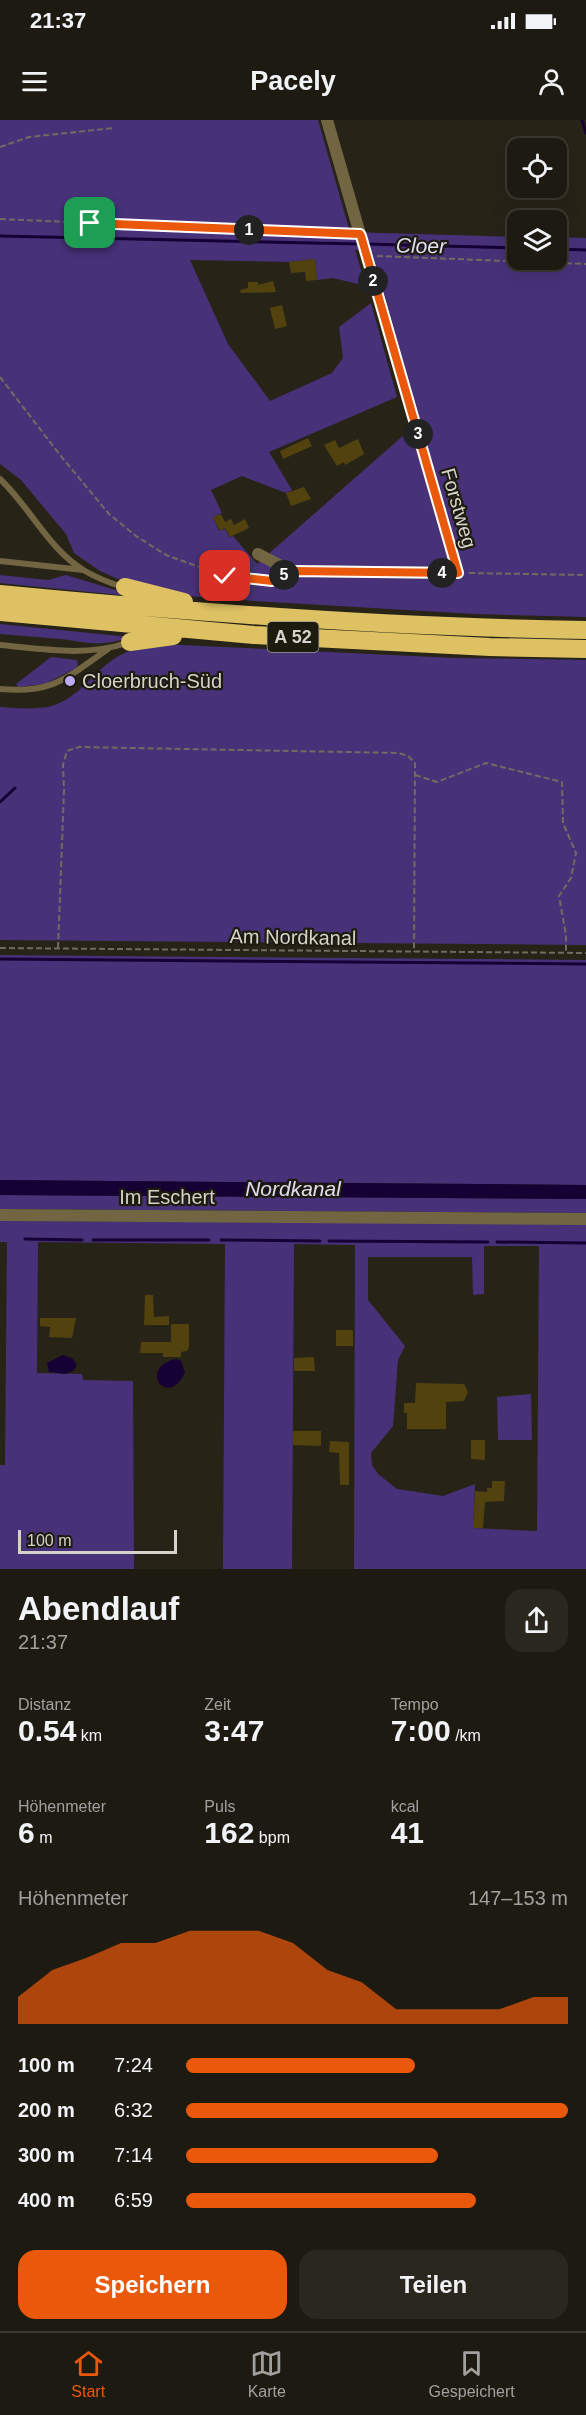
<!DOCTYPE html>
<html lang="de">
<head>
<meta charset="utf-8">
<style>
  :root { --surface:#1d1a11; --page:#2a271f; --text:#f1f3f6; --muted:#a0a19f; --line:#3b3831; --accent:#ea580c }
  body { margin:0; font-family:Arial,sans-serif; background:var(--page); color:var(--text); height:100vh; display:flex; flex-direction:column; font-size:22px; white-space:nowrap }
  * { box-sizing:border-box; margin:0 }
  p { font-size:20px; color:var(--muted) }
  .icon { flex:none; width:33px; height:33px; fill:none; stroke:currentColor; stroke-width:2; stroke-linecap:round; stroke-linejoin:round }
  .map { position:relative; height:1449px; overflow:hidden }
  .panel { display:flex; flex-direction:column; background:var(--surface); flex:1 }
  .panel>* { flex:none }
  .tools { position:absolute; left:507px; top:18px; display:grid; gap:12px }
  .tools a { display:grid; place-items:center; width:60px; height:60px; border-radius:12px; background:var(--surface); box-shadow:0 6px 24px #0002,0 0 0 2px var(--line); font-size:30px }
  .scale { position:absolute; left:18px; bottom:15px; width:159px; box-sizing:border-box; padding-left:6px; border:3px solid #d4d2ca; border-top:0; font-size:16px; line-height:21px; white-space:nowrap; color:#d4d2ca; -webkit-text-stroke:4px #1d1a0e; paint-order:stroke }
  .pin { position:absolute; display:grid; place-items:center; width:51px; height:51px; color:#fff; margin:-26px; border-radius:12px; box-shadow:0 3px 9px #0006 }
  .km { position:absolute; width:30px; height:30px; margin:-15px; border-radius:50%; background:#222; color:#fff; font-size:16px; line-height:30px; text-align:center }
  .round { display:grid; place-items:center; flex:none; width:63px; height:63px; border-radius:18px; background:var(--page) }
  .summary { display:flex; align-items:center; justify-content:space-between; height:102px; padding:0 18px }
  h1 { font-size:33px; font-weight:600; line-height:45px }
  .figures { display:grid; grid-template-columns:repeat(3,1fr); gap:9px; height:102px; padding:6px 18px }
  .figures div { display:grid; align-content:center }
  .figures b { font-size:30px; font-weight:600 }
  .figures small { font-size:16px; font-weight:400 }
  .figures p { font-size:16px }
  .chart { height:168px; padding:12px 18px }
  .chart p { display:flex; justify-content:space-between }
  .chart svg { width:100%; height:108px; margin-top:6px; fill:var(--accent); opacity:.7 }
  .button { display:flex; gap:12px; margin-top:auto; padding:12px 18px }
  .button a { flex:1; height:69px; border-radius:18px; background:var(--accent); color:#fff; font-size:24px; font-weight:600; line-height:69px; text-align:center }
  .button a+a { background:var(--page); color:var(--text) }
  ul { padding:0 18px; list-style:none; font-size:20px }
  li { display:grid; grid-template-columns:96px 72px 1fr; align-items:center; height:45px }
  li i { height:15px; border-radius:8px; background:var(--accent) }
  .status { display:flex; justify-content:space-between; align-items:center; height:42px; padding:0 30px; background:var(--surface); direction:ltr }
  .status svg { height:16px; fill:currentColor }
  header { display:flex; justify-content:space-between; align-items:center; height:78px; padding:0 18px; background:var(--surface); font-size:27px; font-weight:600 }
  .tabs { display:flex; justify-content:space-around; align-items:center; height:84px; border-top:2px solid var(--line); background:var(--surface); font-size:16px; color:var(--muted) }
  .tabs a { display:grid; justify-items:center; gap:3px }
  .tabs .active { color:var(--accent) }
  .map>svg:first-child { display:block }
</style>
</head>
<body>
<div class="status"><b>21:37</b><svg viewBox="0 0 49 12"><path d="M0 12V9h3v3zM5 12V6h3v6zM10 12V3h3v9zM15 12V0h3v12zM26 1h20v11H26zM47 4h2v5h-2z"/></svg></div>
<header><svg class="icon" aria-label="menu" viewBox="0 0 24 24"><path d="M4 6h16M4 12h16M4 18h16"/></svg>Pacely<svg class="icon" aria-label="person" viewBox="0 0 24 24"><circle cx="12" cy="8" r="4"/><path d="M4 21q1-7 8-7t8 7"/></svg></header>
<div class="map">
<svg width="586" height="1449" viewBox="0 0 586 1449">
  <rect width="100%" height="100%" fill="#272317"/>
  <path fill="#473279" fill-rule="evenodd" d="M0 0H318L350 112 517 117 518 140H556L557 117 586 118V497L475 494 221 479 177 475 127 463 100 451 74 433 66 414 21 360 0 344ZM355 130 372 131 423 311 405 314 257 444 233 416 229 417 225 409 219 411 213 397 222 393 211 370 242 356 286 373 292 370 269 332 397 277 371 183 339 207 343 238 332 253 270 281 228 224 190 140 289 142 315 139 317 160 333 158 366 166Z
    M0 455 48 460 66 455 122 472 120 475 0 463Z
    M0 504 130 517C102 527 89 523 61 519 41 517 20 516 0 514Z
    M160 524 455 538 586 540V825L0 820V587C17 588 35 590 52 586 78 578 91 555 111 541 126 530 142 527 160 524Z
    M51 537 77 540 78 544 76 548 45 564 18 567 16 564Z
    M0 835 586 840V1065L0 1060Z
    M0 1075 586 1079V1093L0 1089Z
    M0 1101 586 1104V1449H354L355 1125 294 1124 292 1449H223L225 1124 38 1122 37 1253 82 1254 83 1260 133 1261 134 1449H0V1345H5L7 1122H0ZM484 1126H539L537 1411 473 1408 475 1364 443 1376 397 1369 378 1354 372 1345 371 1333 393 1306 398 1240 405 1226 368 1180V1137H472L473 1175 484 1174Z
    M531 1274 532 1320H498L497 1277Z"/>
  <path fill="#160135" d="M0 1060 586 1065V1079L0 1075Z
    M63 1235 73 1239 77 1245 73 1251 65 1254 49 1252 47 1243Z
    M176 1239 181 1241 185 1252C169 1290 136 1248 176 1239Z"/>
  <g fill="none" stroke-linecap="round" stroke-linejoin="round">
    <path stroke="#160135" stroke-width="3" d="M582 0 586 13
      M0 116 360 124
      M366 124 518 128
      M556 129 586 130
      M0 682 15 668
      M0 839 586 844
      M25 1119 82 1120
      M93 1120H209
      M221 1120 320 1121
      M329 1121 488 1122
      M497 1122 586 1123"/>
  </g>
  <path fill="#52430e" d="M315 139 317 160 306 161 305 152 291 153 289 142Z
    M273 161 276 172 241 173 240 170 248 168V162H258V165Z
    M282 185 287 206 275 209 270 188Z
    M308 318 312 326 283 339 280 331Z
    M358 319 364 334 345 345 344 342 337 346 324 325 335 320 339 328Z
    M304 367 311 379 291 386 286 373Z
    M221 394 225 402 231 399 234 405 245 399 249 408 230 417 225 408 220 411 213 397Z
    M145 1175H153L154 1197 169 1196V1205H144Z
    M40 1198H76L72 1218 49 1217 50 1207 40 1206Z
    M171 1204H189V1227L187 1231 181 1232V1237H163V1233H140L141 1222H171Z
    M336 1210H353V1226H336Z
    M314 1237 315 1251H294V1238Z
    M416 1263 464 1264 468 1272 464 1281 446 1282V1309H407V1293H404V1283H415Z
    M293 1311H321V1326L293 1325Z
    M471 1320H485V1340L471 1339Z
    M330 1321 349 1322V1365H340L339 1333 329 1332Z
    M492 1361H505L504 1381 485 1382 483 1408H473L475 1371 487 1372V1368H492Z"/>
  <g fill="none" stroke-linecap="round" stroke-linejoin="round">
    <path stroke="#6f6c62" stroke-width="2" stroke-dasharray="6 3" stroke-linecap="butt" d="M0 27 29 17 114 8
      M0 99 348 114
      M377 136 586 144
      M0 257 60 335 109 394 136 416 166 435 225 456 272 461 279 458
      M469 453 586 455
      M415 655 437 662 486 643 562 662 563 703 576 733 571 758 559 776 566 815V833
      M0 828 586 833
      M58 828 64 670 63 645 67 631 79 627 399 633 408 636 415 643 414 832"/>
    <path stroke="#716542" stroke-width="6" d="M0 359C30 387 49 430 85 451 97 458 110 463 123 467
      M0 441 83 450
      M0 525C43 529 85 537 127 523
      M0 569C53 574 66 558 108 529"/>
    <path stroke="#716542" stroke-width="12" d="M258 434 291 451 458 453 327 0
      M0 1095 586 1099"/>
    <path stroke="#dec163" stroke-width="18" d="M125 467 184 482
      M0 474C195 493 390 507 586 510
      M0 492 254 515 490 527 586 529
      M130 522 173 516"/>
  </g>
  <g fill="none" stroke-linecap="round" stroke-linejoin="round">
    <defs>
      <path id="route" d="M90 103 360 114 361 116 458 453 291 451 272 461 225 456"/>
    </defs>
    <use href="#route" stroke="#fff" stroke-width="12"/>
    <use href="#route" stroke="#ea580c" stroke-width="8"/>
  </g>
  <circle fill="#bbaaf6" stroke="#1d1a0e" stroke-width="2" cx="70" cy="561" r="6"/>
  <g text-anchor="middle" stroke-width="4.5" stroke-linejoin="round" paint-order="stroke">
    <rect fill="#1d1a0e" stroke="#9d9b92" stroke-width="1.5" x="267.5" y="502" width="51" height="30" rx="4.5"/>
    <g font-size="18" font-weight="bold" fill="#d4d2ca">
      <text x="293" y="523">A 52</text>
    </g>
    <g font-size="20" fill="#d4d2ca" stroke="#1d1a0e">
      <text transform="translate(459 388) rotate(74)" y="7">Forstweg</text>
      <text transform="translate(293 817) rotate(1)" y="7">Am Nordkanal</text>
      <text x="167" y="1084">Im Eschert</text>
    </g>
    <g font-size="20" fill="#d4d2ca" stroke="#1d1a0e" text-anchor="start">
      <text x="82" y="568">Cloerbruch-Süd</text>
    </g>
    <g font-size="21" font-style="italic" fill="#e0dcf2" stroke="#1d1a0e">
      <text transform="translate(421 126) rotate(1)" y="7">Cloer</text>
      <text x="293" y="1076">Nordkanal</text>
    </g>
  </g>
</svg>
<div class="tools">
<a><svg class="icon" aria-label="locate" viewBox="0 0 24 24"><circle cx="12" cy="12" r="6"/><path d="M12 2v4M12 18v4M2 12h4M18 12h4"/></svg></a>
<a><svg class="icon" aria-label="layers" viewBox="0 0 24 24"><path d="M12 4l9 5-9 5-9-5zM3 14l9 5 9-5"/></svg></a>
</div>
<div class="scale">100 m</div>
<div class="pin" style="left:90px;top:103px;background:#1e9e55"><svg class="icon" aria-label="arrive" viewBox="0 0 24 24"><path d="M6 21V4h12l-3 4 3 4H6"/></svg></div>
<div class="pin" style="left:225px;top:456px;background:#d93025"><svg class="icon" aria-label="check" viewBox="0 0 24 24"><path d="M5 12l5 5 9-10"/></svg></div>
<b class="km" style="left:249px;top:110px">1</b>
<b class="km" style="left:373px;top:161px">2</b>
<b class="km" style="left:418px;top:314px">3</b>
<b class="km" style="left:442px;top:453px">4</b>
<b class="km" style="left:284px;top:455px">5</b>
</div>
<section class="panel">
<div class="summary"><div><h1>Abendlauf</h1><p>21:37</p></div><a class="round"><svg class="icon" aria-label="share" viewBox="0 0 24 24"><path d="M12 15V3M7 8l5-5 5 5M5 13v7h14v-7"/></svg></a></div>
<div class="figures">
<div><p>Distanz</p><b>0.54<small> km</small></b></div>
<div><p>Zeit</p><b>3:47</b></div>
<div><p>Tempo</p><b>7:00<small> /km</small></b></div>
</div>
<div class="figures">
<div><p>Höhenmeter</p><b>6<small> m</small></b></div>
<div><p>Puls</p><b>162<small> bpm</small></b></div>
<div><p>kcal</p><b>41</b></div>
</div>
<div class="chart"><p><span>Höhenmeter</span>147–153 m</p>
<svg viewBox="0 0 160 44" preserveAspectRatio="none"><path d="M0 44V33L10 22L20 17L30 11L40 11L50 6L60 6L70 6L80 11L90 22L100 27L110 38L120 38L130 38L140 38L150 33L160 33V44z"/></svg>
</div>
<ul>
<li><b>100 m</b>7:24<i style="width:60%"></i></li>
<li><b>200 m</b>6:32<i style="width:100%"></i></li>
<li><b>300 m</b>7:14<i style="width:66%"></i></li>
<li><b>400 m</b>6:59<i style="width:76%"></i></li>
</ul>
<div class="button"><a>Speichern</a><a>Teilen</a></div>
</section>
<nav class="tabs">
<a class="active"><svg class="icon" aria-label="home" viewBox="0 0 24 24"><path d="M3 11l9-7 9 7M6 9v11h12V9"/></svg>Start</a>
<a><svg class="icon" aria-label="map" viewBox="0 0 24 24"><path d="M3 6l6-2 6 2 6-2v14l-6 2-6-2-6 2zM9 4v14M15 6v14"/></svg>Karte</a>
<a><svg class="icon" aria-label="saved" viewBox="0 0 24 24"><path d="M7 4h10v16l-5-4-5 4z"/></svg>Gespeichert</a>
</nav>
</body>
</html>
